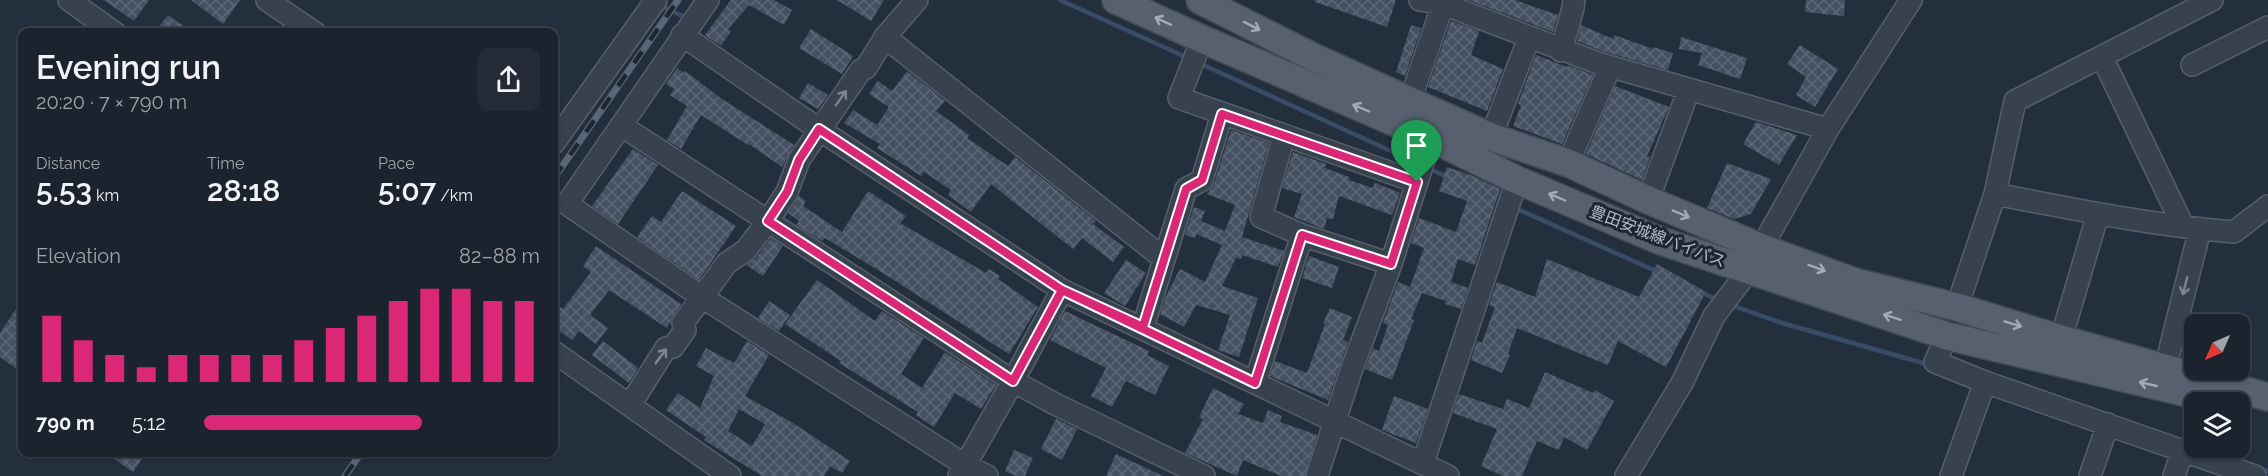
<!DOCTYPE html>
<html lang="en">
<head>
<meta charset="utf-8">
<style>
  :root { --surface:#1b232e; --page:#242b36; --text:#f1f3f6; --muted:#a0a4aa; --line:#39404a; --accent:#db2777 }
  body { margin:0; font-family:Raleway,"Noto Sans JP",sans-serif; background:var(--page); color:var(--text); height:100vh; display:flex; flex-direction:column; font-size:22px; white-space:nowrap }
  * { box-sizing:border-box; margin:0 }
  p { font-size:20px; color:var(--muted) }
  .icon { flex:none; width:33px; height:33px; fill:none; stroke:currentColor; stroke-width:2; stroke-linecap:round; stroke-linejoin:round }
  .map { position:relative; flex:1; overflow:hidden }
  .details { position:absolute; left:18px; top:28px; width:540px; height:429px; display:flex; flex-direction:column; background:var(--surface); border-radius:12px; box-shadow:0 2px 4px #0004,0 0 0 2px var(--line) }
  .details>* { flex:none }
  .needle { width:39px; rotate:225deg }
  .controls { position:absolute; left:2184px; top:314px; display:grid; gap:12px }
  .controls a { display:grid; place-items:center; width:66px; height:66px; border-radius:12px; background:var(--surface); box-shadow:0 2px 4px #0004,0 0 0 2px var(--line); font-size:30px }
  .pin { position:absolute; display:grid; place-items:center; width:51px; height:51px; color:#fff; margin:-62px -26px; border-radius:50% 50% 50% 0; rotate:-45deg; box-shadow:0 0 6px #0007 }
  .pin .icon { rotate:45deg }
  .round { display:grid; place-items:center; flex:none; width:63px; height:63px; border-radius:12px; background:var(--page) }
  .summary { display:flex; align-items:center; justify-content:space-between; height:102px; padding:0 18px }
  h1 { font-size:33px; font-weight:600; line-height:45px }
  .stats { display:grid; grid-template-columns:repeat(3,1fr); gap:9px; height:102px; padding:6px 18px }
  .stats div { display:grid; align-content:center }
  .stats b { font-size:30px; font-weight:600 }
  .stats small { font-size:16px; font-weight:400 }
  .stats p { font-size:16px }
  .chart { height:168px; padding:12px 18px }
  .chart p { display:flex; justify-content:space-between }
  .chart svg { width:100%; height:108px; margin-top:6px; stroke:var(--accent); stroke-width:6 }
  ul { padding:0 18px; list-style:none; font-size:20px }
  li { display:grid; grid-template-columns:96px 72px 1fr; align-items:center; height:45px }
  li i { height:15px; border-radius:8px; background:var(--accent) }
  .map>svg:first-child { display:block }
</style>
</head>
<body>
<div class="map">
<svg width="2268" height="476" viewBox="0 0 2268 476">
  <defs>
    <pattern id="building-cross-hatch" width="8" height="8" patternUnits="userSpaceOnUse" patternTransform="scale(1.5)"><rect width="8" height="8" fill="#455162"/><path d="M0 0l8 8M0 8l8-8" fill="none" stroke="#5d6877"/></pattern>
  </defs>
  <rect width="100%" height="100%" fill="#242f3e"/>
  <g fill="none" stroke-linecap="round" stroke-linejoin="round">
    <path stroke="#394c67" stroke-width="4.5" d="M1060 0 1188 58
      M659 5 687 18
      M1199 63 1417 163
      M1428 168 1447 177
      M1515 208 1658 272
      M1701 292 1718 300
      M1731 305 1782 323 1930 365
      M2259 468 2268 471"/>
  </g>
  <path fill="url(#building-cross-hatch)" fill-rule="evenodd" d="M104 0H149L134 21Z
    M191 0H240L223 24Z
    M731 0H774L792 10 784 25 749 5 728 29 731 31 721 46 705 35Z
    M837 0H884L871 21Z
    M1315 0H1396L1387 27 1315 2Z
    M1468 0H1515L1558 15 1553 32Z
    M1806 0H1845L1844 16 1805 12Z
    M168 15 193 33H154Z
    M1451 21 1479 31 1471 55 1503 69 1487 111 1428 87Z
    M1411 25 1421 28 1405 76 1396 72Z
    M1581 25 1613 39 1614 35 1653 49V47L1673 53 1668 70 1602 51 1577 41Z
    M811 29 853 56 842 74 799 48Z
    M1681 37 1747 58 1740 79 1698 65 1702 53 1679 49Z
    M1800 45 1838 69 1815 107 1796 95 1806 77 1787 64Z
    M1536 55 1567 67 1568 65 1593 75 1562 144 1513 126 1521 105 1518 104Z
    M677 68 684 73 685 71 722 99 794 145 782 167 749 144 748 145 701 115 681 149 667 140 687 106 670 95 674 89 666 84Z
    M907 71 945 101 936 111 969 135 967 138 1008 166 1015 157 1096 221 1093 224 1124 247 1113 262 1082 238 1073 249 991 184 971 212 948 195 951 190 924 172 921 176 877 148 880 144 844 123 853 110 877 125 889 107 869 94 878 81 892 91Z
    M808 83 828 95 818 109 799 98Z
    M1615 86 1669 107 1647 156 1650 157 1642 180 1586 154Z
    M1756 122 1797 135 1779 165 1743 144Z
    M1231 130 1269 143 1242 237 1284 251 1278 267 1242 255 1241 259 1236 258 1222 286 1258 298 1239 357 1218 350 1230 315 1196 305 1184 327 1160 314 1166 296 1180 269 1205 282 1222 245 1196 234 1195 238 1185 235 1194 207 1205 211 1201 221 1225 231 1235 205 1207 194 1214 184Z
    M633 149 658 165 618 224 592 206Z
    M1293 152 1326 164 1325 168 1349 177V180L1373 188 1375 183 1400 193 1392 215 1339 196 1333 219 1327 218 1324 229 1294 217 1302 194 1282 188Z
    M1727 163 1771 179 1751 214 1734 219 1707 208Z
    M1447 167 1473 176 1500 189 1475 265 1458 259 1451 282 1468 288 1461 309 1445 304 1446 301 1422 293 1411 319 1414 320 1392 380 1365 369 1373 348 1379 351 1388 325 1383 323 1398 282 1410 287 1424 248 1411 243 1419 218 1456 232 1467 201 1439 191Z
    M682 191 736 226 699 280 637 237 652 216 661 222Z
    M868 191 906 216 900 223 986 273 989 269 1000 276 998 279 1038 307 1009 354 886 275 825 238 822 241 796 225 799 221 788 213 799 196 806 201 803 206 842 232Z
    M771 238 783 246 763 276 746 265 756 258Z
    M596 246 681 304 667 328 609 290 590 315 608 328 596 344 579 331 572 340 554 327V317L561 307 563 309 591 272 583 266Z
    M1309 256 1339 267 1332 288 1302 278Z
    M1547 259 1639 297 1657 264 1706 292 1666 367 1618 341 1608 365 1517 328 1508 354 1510 355 1502 373 1471 360 1477 341 1482 343 1495 307 1489 305 1497 282 1535 297Z
    M1126 260 1146 273 1125 306 1104 293Z
    M817 280 875 321 882 311 924 338 901 374 922 388 945 352 996 385 981 409 955 393 934 427 916 415 918 412 839 363 841 361 785 324Z
    M22 300V373L0 357V333Z
    M769 301 790 315 779 331 758 318Z
    M1330 308 1352 317 1343 340 1348 342 1328 400 1270 376 1275 361 1307 373 1325 324 1323 323Z
    M1065 311 1149 351 1147 355 1169 366 1155 395 1126 381 1112 407 1091 396 1106 368 1050 340Z
    M603 341 638 368 629 383 592 355Z
    M747 341 769 355 745 396 793 423 850 461 842 473 830 466 824 476H762L704 440 706 437 666 410 678 393 700 408 714 376 696 366 706 348 734 363ZM739 409 765 424 752 446 728 431Z
    M1545 372 1593 393 1595 390 1614 401 1587 450 1564 437 1559 450 1537 441 1522 476H1503L1481 466 1497 429 1453 413 1459 394 1503 409 1507 399 1529 408Z
    M1213 388 1244 404 1238 414 1263 423 1268 410 1282 416 1280 422 1317 435 1305 476H1281L1243 460 1237 476 1185 453 1203 419 1199 417Z
    M1394 396 1428 409 1416 443 1382 430Z
    M1056 419 1077 429 1062 460 1041 449Z
    M1014 450 1033 458 1025 476H1016L1005 471Z
    M106 453H146L133 472Z
    M1116 454 1163 476H1106Z"/>
  <g fill="none" stroke-linecap="round" stroke-linejoin="round">
    <defs>
      <path id="minor" d="M69 0 115 33
        M267 0 315 33
        M708 0 567 204 702 297 965 465 987 476
        M1420 0 1443 4 1598 63 1828 129
        M682 35 820 130 1062 290 1448 476
        M885 37 1163 258
        M1202 39 1179 98 1417 182
        M1561 51 1573 8 1574 0
        M2102 57 2183 226
        M2192 65 2268 27
        M1410 101 1443 4
        M622 126 1013 381 1055 404 1204 476
        M1284 136 1261 217 1302 235
        M1491 137 1529 38
        M554 143 656 0
        M1568 163 1610 67
        M1995 194 2015 101 2212 0
        M1648 200 1689 89
        M1957 307 1995 194C2074 209 2154 226 2234 232L2268 206
        M1143 327 1186 189 1202 180 1222 114
        M1947 336 1935 362 1985 382 2255 476
        M2061 339 2098 214
        M554 352 730 476
        M2165 369 2200 229
        M1255 383 1302 235 1391 264
        M630 405 666 348 673 347 685 330 683 323 727 263 746 250 768 221 787 192 799 160 861 70 866 68 885 37 917 0
        M1423 463 1517 180
        M959 476 1013 381 1062 290
        M1317 476 1352 368 1391 264 1431 138
        M1626 476 1682 383 1714 316 1749 270 1828 129 1911 0
        M1951 476 1985 382
        M2090 476 2108 424
        M2174 476 2183 450"/>
      <path id="major" d="M1116 0 1202 39 1431 138 1517 180 1661 241 1947 336 2225 402
        M1200 0 1311 56 1410 101 1491 137 1568 163 1648 200 1762 248 1855 282 1957 307 2061 339 2268 397"/>
    </defs>
    <use href="#minor" stroke="#565f6c" stroke-width="24"/>
    <use href="#major" stroke="#414a57" stroke-width="30"/>
    <use href="#minor" stroke="#38414e" stroke-width="21"/>
    <use href="#major" stroke="#56606e" stroke-width="27"/>
    <defs>
      <path id="rail" d="M554 178 678 0
        M345 476 361 453"/>
    </defs>
    <use href="#rail" stroke="#5a6575" stroke-width="7"/>
    <use href="#rail" stroke="#1d2633" stroke-width="4.5" stroke-dasharray="14" stroke-linecap="butt"/>
  </g>
  <defs><path id="oneway-shaft" d="M-6 0H5M1.5-3L5.5 0L1.5 3" fill="none" stroke-width="1.6" stroke-linecap="round" stroke-linejoin="round" transform="scale(1.5)"/></defs>
  <g stroke="#a1aab7">
    <use href="#oneway-shaft" transform="translate(1163 21) rotate(-155)"/>
    <use href="#oneway-shaft" transform="translate(1252 26) rotate(27)"/>
    <use href="#oneway-shaft" transform="translate(1361 108) rotate(-157)"/>
    <use href="#oneway-shaft" transform="translate(1557 197) rotate(-157)"/>
    <use href="#oneway-shaft" transform="translate(1681 214) rotate(23)"/>
    <use href="#oneway-shaft" transform="translate(1817 268) rotate(20)"/>
    <use href="#oneway-shaft" transform="translate(1892 317) rotate(-162)"/>
    <use href="#oneway-shaft" transform="translate(2013 324) rotate(17)"/>
    <use href="#oneway-shaft" transform="translate(2148 384) rotate(-167)"/>
  </g>
  <g stroke="#7c8592">
    <use href="#oneway-shaft" transform="translate(841 98) rotate(-55)"/>
    <use href="#oneway-shaft" transform="translate(2185 286) rotate(104)"/>
    <use href="#oneway-shaft" transform="translate(661 356) rotate(-53)"/>
  </g>
  <g fill="none" stroke-linecap="round" stroke-linejoin="round">
    <defs>
      <path id="route" d="M1417 182 1222 114 1202 180 1186 189 1143 327 1062 290 819 129 799 160 787 192 768 221 1013 381 1062 290 1255 383 1302 235 1391 264 1417 182"/>
    </defs>
    <use href="#route" stroke="#fff" stroke-width="12"/>
    <use href="#route" stroke="#db2777" stroke-width="8"/>
  </g>
  <g text-anchor="middle" stroke-width="6" stroke-linejoin="round" paint-order="stroke">
    <g font-size="16" fill="#b4bcc9" stroke="#1d2633">
      <text transform="translate(1658 236) rotate(21)" y="6">豊田安城線バイパス</text>
    </g>
  </g>
</svg>
<div class="controls">
<a><svg class="needle" viewBox="-14 -14 28 28"><path d="M0-13l5 13h-10z" fill="#e53935"/><path d="M0 13l5-13h-10z" fill="#a0a4aa"/></svg></a>
<a><svg class="icon" aria-label="layers" viewBox="0 0 24 24"><path d="M12 4l9 5-9 5-9-5zM3 14l9 5 9-5"/></svg></a>
</div>
<div class="pin" style="left:1417px;top:182px;background:#1e9e55"><svg class="icon" aria-label="arrive" viewBox="0 0 24 24"><path d="M6 21V4h12l-3 4 3 4H6"/></svg></div>
<section class="details">
<div class="summary"><div><h1>Evening run</h1><p>20:20 · 7 × 790 m</p></div><a class="round"><svg class="icon" aria-label="share" viewBox="0 0 24 24"><path d="M12 15V3M7 8l5-5 5 5M5 13v7h14v-7"/></svg></a></div>
<div class="stats">
<div><p>Distance</p><b>5.53<small> km</small></b></div>
<div><p>Time</p><b>28:18</b></div>
<div><p>Pace</p><b>5:07<small> /km</small></b></div>
</div>
<div class="chart"><p><span>Elevation</span>82–88 m</p>
<svg viewBox="0 0 160 44" preserveAspectRatio="none"><path d="M5 44V17M15 44V27M25 44V33M35 44V38M45 44V33M55 44V33M65 44V33M75 44V33M85 44V27M95 44V22M105 44V17M115 44V11M125 44V6M135 44V6M145 44V11M155 44V11"/></svg>
</div>
<ul>
<li><b>790 m</b>5:12<i style="width:65%"></i></li>
</ul>
</section>
</div>
</body>
</html>
